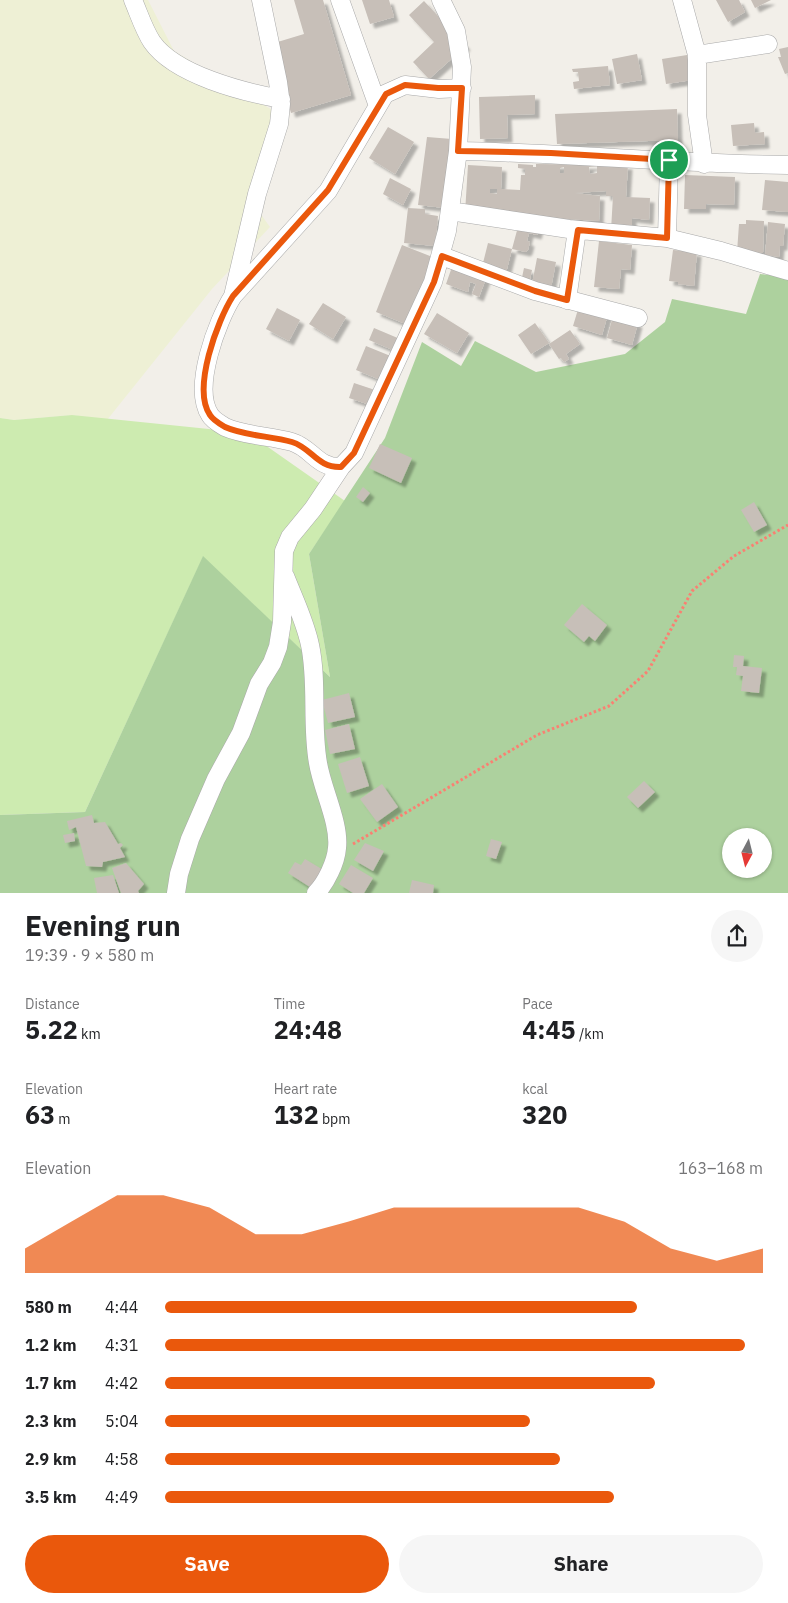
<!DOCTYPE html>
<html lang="en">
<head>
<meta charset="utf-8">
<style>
  :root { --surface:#fff; --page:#f6f6f6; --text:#202124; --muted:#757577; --accent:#ea580c }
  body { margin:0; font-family:"IBM Plex Sans",sans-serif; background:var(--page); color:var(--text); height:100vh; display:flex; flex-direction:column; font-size:19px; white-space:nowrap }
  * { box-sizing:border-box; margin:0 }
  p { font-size:16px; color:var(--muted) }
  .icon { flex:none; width:28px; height:28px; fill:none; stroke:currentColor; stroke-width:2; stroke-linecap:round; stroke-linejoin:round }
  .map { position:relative; height:893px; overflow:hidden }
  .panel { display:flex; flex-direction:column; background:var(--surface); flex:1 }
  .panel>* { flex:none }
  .needle { width:32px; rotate:187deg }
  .fabs { position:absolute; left:722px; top:828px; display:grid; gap:10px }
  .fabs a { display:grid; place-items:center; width:50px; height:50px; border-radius:50%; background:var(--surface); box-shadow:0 1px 4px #0004; font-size:25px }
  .pin { position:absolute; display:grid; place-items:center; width:42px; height:42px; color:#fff; margin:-21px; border:2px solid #fff; border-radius:50%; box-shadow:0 1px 5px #0007 }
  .round { display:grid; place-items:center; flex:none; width:52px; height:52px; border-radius:26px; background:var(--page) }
  .head { display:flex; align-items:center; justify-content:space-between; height:85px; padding:0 25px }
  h1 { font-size:28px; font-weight:800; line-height:38px }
  .figures { display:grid; grid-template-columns:repeat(3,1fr); gap:8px; height:85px; padding:5px 25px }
  .figures div { display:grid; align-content:center }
  .figures b { font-size:25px; font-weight:800 }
  .figures small { font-size:14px; font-weight:400 }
  .figures p { font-size:14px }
  .chart { height:140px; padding:10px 25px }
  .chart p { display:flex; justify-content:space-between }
  .chart svg { width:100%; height:90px; margin-top:5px; fill:var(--accent); opacity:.7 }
  .cta { display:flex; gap:10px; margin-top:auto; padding:10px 25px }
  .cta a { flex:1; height:58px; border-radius:30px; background:var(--accent); color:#fff; font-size:20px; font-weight:800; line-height:58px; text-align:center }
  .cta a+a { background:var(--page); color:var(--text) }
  ul { padding:0 25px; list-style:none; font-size:16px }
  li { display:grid; grid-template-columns:80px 60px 1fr; align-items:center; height:38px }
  li i { height:12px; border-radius:6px; background:var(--accent) }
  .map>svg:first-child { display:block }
</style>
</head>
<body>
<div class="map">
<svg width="788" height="893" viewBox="0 0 788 893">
  <defs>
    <filter id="shadow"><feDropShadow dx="4.5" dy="4.5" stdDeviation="1" flood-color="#0004"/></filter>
  </defs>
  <rect width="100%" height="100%" fill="#f2efe9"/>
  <path fill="#eef0d5" d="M0 0H148L174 51 289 120 269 164 247 195 270 227 212 289 107 420 72 415 14 420 0 418Z"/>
  <path fill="#cdebb0" d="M72 415 248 433 345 501 309 554 330 677 203 557 85 812 0 815V418L14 420Z"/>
  <path fill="#add19e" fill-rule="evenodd" d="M760 274 788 277V893H0V815L85 812 203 556 330 677 309 554 385 438 422 342 461 366 475 341 536 372 625 354 665 322 672 299 746 314ZM731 836H764V869H731Z"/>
  <path fill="#c7bfb8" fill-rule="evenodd" filter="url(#shadow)" d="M294 0H323L351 95 291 113 271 44 304 34Z
    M362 0H389L394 17 370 24Z
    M716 0H739L745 12 728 22Z
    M751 0H771L755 8Z
    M424 1 466 46 429 79 413 62 434 42 409 15Z
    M788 47V73L785 74 778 57H781L779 49Z
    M637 54 642 80 617 84 612 59Z
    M687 55 692 80 666 84 662 59Z
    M608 66 610 85 574 89 573 82 579 81 578 72H573L572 69Z
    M535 95V114L507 115 508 138 480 139 479 97Z
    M677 109 678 140 557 144 555 114Z
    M754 123 755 133 764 132 765 144 733 146 731 125Z
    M388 127 414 142 395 174 369 158Z
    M427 137 452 139 445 208 418 205Z
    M518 164 533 165V167H536V164L628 165 626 197 650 198 649 220 632 218V232L611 230 613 196H606V191L575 193 600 196 599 221 465 213 468 165 502 167 501 189 520 190 521 175H525V169L518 168ZM597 166V173L590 174 589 167ZM564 167V173H560V168ZM490 189H497V194L490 193Z
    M685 175 735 177 734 205 706 204V209H684Z
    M390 178 411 189 403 205 383 194Z
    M765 180 788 182V212L762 210Z
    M408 208 425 209V214L438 216 435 246 404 243Z
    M746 220 764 221 763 253 737 252 739 224H746Z
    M768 222 785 224 783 246H780L779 257 765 255Z
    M519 223 539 228 537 235 529 233 527 241 530 242 528 250 526 252 512 249 506 273 482 267 488 243 512 249Z
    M599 241 632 245 630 270 621 269 619 289 594 287Z
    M402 245 435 258 408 325 376 312Z
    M673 250 697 252 694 286 678 284V282L669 281Z
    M537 258 556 262 551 288 532 284Z
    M453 264 487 276 479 297 472 294 476 284 470 282 468 292 446 284Z
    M524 268 532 270 529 284 521 282Z
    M323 303 346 317 333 339 309 324Z
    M579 306 608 314 602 335 573 326Z
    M277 308 300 320 289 341 266 329Z
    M437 313 469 333 457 353 424 334Z
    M613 316 638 323 632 345 607 338Z
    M535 323 549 343 531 354 518 335Z
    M374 328 400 339 395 351 369 340Z
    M570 330 580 344 566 354 569 359 564 362 561 358 559 359 549 344Z
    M366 346 393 357 383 381 356 370Z
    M354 383 375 390 370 405 349 398Z
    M380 444 412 458 401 483 369 468Z
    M363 487 370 493 363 502 356 497Z
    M754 502 767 525 754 532 741 510Z
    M582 604 607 625 595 641 589 636 584 642 564 625Z
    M734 655 744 656 743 666 762 668 759 693 741 691 743 676 736 675 737 667H733Z
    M349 693 355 717 328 723 322 700Z
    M349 724 355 749 330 754 325 730Z
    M360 757 369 786 347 793 338 764Z
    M644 781 655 792 638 808 627 797Z
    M382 784 398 807 377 822 360 799Z
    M92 815 94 823 105 822 118 844 121 843 123 845 120 848 125 857 103 862 102 867 86 866 76 827 69 830 67 821Z
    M74 833 75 841 65 843 63 835Z
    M491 839 502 842 496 859 486 856Z
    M365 843 384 851 373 871 354 860Z
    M305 859 325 871 313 889 288 873 295 862 301 865Z
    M126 863 144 884 138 891 139 893H121L112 868Z
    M351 865 373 878 364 893H353L339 884Z
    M113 875 119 893H97L94 878Z
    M412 880 434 885 433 893H409Z"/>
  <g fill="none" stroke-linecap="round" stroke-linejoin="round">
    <defs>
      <path id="street" d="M133 0C139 14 144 30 152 42 175 75 243 92 281 99
        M340 0 378 106
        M441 0 456 31 462 67 458 151 447 231 433 282 354 453 341 467C317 468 312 448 292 442 271 436 245 436 225 427 220 424 213 420 210 415 192 388 217 321 233 296L328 191 385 94 405 85 439 89 462 88
        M682 0 697 55V115L704 164
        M697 55 768 44
        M458 151C568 153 678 164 788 165
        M450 211 569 229 667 238 721 251 788 271
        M667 238 669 161
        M442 256 535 291 638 318
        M233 296 257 194 279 124 281 104 278 82 261 0
        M567 300 577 230
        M285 576C294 599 305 621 310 645 318 683 311 724 318 763 322 789 340 823 337 848 336 862 326 883 316 893
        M176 893 179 874 190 839 216 779 241 733 259 684 272 663 278 647 282 622 284 551 290 537 313 509 341 467"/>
    </defs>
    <use href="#street" stroke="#a9a9a9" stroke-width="19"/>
    <path stroke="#fa8072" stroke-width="3" stroke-dasharray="2.5 2.5" stroke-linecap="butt" d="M353 844 537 735 609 706 648 671 692 591 734 556 788 525"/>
    <use href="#street" stroke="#fff" stroke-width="18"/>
  </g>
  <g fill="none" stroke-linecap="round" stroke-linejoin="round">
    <defs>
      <path id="route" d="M405 85 438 88H462L458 151 551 153 669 160 667 238 578 230 567 300 535 291 442 256 434 282 354 453 341 467C317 468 312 448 292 442 271 436 245 436 225 427 220 424 213 420 210 415 192 389 217 321 233 296L328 190 386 94Z"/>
    </defs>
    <use href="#route" stroke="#fff" stroke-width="10"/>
    <use href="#route" stroke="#ea580c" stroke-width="6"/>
  </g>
</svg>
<div class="fabs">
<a><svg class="needle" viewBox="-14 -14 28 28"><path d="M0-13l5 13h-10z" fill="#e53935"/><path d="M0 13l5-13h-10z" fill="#757577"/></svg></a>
</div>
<div class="pin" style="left:669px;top:160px;background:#1e9e55"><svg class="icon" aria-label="arrive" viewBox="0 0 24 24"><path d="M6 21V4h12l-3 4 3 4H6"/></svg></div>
</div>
<section class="panel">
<div class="head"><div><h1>Evening run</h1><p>19:39 · 9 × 580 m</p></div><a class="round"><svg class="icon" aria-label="share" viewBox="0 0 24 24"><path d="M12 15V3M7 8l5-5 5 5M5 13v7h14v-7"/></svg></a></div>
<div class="figures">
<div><p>Distance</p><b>5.22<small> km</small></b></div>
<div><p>Time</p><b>24:48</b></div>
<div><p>Pace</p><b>4:45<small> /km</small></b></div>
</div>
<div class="figures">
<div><p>Elevation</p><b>63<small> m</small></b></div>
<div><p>Heart rate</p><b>132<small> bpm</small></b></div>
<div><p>kcal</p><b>320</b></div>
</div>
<div class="chart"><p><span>Elevation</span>163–168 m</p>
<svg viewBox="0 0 160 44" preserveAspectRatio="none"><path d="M0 44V32L10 19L20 6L30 6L40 12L50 25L60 25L70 19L80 12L90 12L100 12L110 12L120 12L130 19L140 32L150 38L160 32V44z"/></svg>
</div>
<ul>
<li><b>580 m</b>4:44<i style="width:79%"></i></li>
<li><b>1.2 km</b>4:31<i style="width:97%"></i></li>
<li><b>1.7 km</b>4:42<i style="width:82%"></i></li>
<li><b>2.3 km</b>5:04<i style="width:61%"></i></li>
<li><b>2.9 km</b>4:58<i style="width:66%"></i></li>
<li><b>3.5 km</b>4:49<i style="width:75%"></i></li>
</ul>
<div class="cta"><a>Save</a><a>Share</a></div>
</section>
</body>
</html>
